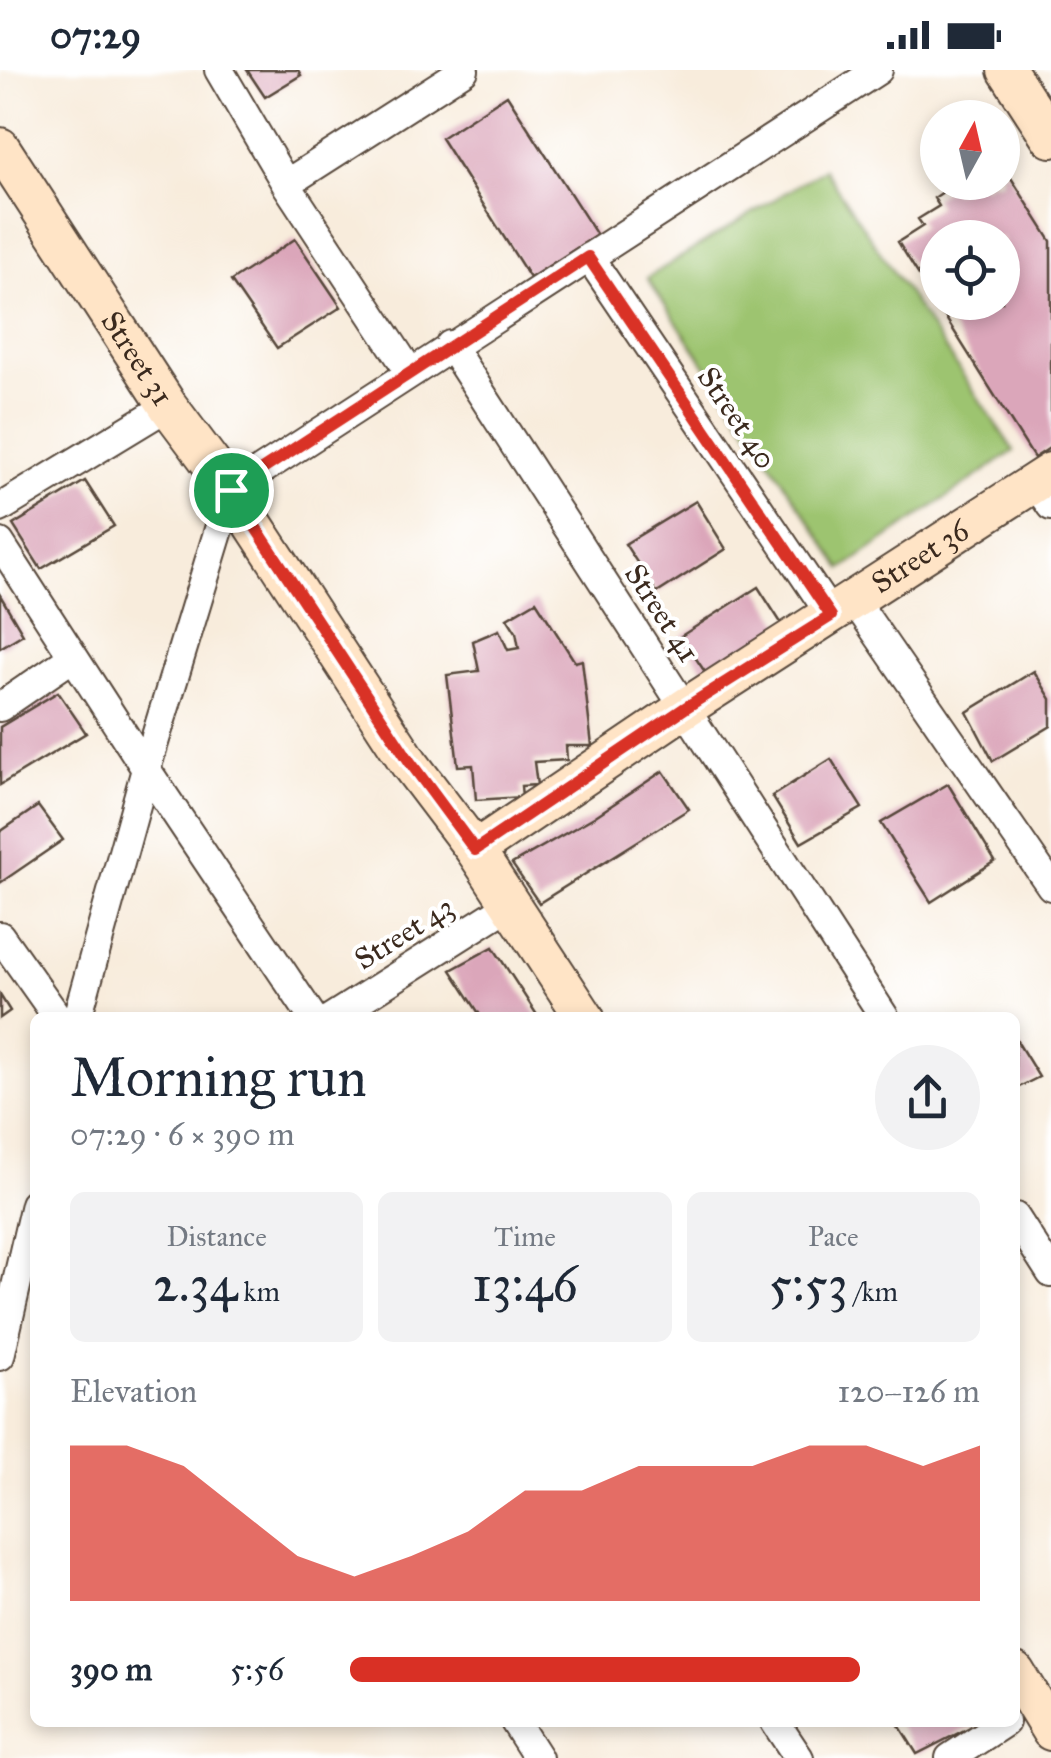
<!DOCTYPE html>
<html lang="en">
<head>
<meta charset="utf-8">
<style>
  :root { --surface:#fff; --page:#f2f2f3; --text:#1f2937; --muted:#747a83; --accent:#d93025 }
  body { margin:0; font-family:"IM FELL Great Primer",serif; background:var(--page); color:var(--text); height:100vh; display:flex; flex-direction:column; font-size:38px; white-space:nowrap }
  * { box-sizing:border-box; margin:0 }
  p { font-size:32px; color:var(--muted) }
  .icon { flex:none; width:55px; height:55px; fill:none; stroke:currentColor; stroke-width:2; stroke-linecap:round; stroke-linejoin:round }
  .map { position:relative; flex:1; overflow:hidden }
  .details { position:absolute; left:30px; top:942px; width:990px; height:715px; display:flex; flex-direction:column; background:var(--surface); border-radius:15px; box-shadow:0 5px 15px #0003 }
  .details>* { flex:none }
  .needle { width:65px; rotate:8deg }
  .fabs { position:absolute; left:920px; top:30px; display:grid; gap:20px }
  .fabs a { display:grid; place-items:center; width:100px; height:100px; border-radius:50%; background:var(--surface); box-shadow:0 5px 15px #0003; font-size:50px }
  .pin { position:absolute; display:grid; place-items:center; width:85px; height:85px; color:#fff; margin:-42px; border:5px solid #fff; border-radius:50%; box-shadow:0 2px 10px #0007 }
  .round { display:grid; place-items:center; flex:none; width:105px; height:105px; border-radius:52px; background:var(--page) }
  .headline { display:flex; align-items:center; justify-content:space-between; height:170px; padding:0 40px }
  h1 { font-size:55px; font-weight:600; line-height:75px }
  .metrics { display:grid; grid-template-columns:repeat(3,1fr); gap:15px; height:170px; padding:10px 40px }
  .metrics div { display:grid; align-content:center; border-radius:15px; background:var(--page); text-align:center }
  .metrics b { font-size:50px; font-weight:600 }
  .metrics small { font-size:28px; font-weight:400 }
  .metrics p { font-size:28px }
  .chart { height:280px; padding:20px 40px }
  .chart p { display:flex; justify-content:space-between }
  .chart svg { width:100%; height:180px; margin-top:10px; fill:var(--accent); opacity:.7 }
  ul { padding:0 40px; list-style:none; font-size:32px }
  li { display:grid; grid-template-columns:160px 120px 1fr; align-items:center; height:75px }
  li i { height:25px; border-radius:12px; background:var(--accent) }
  .status { display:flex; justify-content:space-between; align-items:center; height:70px; padding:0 50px; background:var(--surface); direction:ltr }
  .status svg { height:28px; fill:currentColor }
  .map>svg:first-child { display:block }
</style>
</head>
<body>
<div class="status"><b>07:29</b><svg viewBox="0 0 49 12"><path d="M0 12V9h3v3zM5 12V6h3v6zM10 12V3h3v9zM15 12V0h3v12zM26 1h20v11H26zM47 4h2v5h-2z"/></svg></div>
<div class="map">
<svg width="1051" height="1688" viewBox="0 0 1051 1688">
  <rect width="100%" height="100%" fill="#fff"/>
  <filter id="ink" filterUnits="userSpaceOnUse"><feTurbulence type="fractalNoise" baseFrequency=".01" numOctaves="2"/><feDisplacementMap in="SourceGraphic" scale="20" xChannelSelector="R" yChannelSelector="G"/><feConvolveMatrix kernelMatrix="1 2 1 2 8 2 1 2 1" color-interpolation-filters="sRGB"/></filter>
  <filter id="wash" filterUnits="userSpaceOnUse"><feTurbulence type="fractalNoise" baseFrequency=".0048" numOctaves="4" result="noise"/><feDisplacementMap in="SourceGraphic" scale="40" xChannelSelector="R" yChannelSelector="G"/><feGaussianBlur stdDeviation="2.25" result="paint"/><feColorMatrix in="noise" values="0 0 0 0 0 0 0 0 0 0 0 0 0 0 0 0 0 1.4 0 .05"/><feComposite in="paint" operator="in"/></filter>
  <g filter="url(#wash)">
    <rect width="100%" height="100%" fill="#f8ecdc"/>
    <path fill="#9dc46f" stroke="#6c7746" stroke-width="2.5" d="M824 99 1014 381 842 499 647 208Z"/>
    <g id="blocks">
      <path fill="#dba6ba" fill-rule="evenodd" d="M247 0H298L301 5 265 27Z
        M507 25 597 165 530 208 441 68Z
        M1006 100 1051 171V377L1034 388 898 172 923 156 918 149 939 136 934 128 949 118 955 123 975 112H981L983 118 990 112H1002V103ZM938 168H1002V232H938Z
        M295 169 341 237 277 278 231 211Z
        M85 411 114 456 41 499 13 455Z
        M696 431 726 479 657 523 625 474Z
        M758 517 785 559 709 608 681 566Z
        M0 525 23 564 0 578Z
        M536 531 575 592 582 590 592 676H566L567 690 534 692 537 715 521 716 522 727 476 730 473 695 458 696 447 605 479 601 473 571 499 560 508 580 519 578 516 562 507 548Z
        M1034 601 1051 629V656L993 691 967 642Z
        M58 622 86 663 0 715V657Z
        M831 689 862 738 801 773 772 726Z
        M663 701 689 739 539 833 512 794 594 747Z
        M948 714 995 791 931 832 881 753Z
        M38 736 63 770 0 813V762Z
        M493 877 539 948H482L451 900Z
        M0 925 10 941 0 948Z
        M1015 968 1039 1007 1015 1019Z
        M897 1652H980L917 1684Z"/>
    </g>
  </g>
  <g filter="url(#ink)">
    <use href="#blocks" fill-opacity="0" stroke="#57473a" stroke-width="2.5"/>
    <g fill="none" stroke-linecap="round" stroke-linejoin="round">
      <defs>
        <path id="street" d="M219 0 286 114 410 302
          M286 114 464 0
          M589 187 831 545
          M450 275 885 948
          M1035 413 1051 436
          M0 438 168 336
          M0 473 146 699 313 948
          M854 530 1051 816
          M0 637 73 587
          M0 866 58 948
          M77 948 146 699 231 420 878 0
          M331 948 511 834
          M1015 1147 1051 1203
          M0 1286 35 1134
          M515 1652 538 1688
          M775 1652 799 1688
          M950 1688 1005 1652"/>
        <g id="secondary">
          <path d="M1007 0 1051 68"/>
          <path id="s1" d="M0 77 168 336 231 420 409 693 475 780 685 638 1051 402"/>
          <path d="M475 780 585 948"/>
          <path d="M1015 1602 1051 1661"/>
        </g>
      </defs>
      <use href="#street" stroke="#57473a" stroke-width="32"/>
      <use href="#secondary" stroke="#57473a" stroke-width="42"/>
      <use href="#street" stroke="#fff" stroke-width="28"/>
      <use href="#secondary" stroke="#ffe4c6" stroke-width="38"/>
    </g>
  </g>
  <g fill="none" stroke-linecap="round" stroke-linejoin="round" filter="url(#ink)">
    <defs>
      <path id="route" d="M588 187 831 546 685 638 475 780 410 692 231 420Z"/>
    </defs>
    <use href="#route" stroke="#fff" stroke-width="20"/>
    <use href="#route" stroke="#d93025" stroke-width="12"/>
  </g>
  <g text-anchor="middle" stroke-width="8" stroke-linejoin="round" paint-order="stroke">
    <g font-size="30" fill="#3b2a1e" stroke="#fff">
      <text dy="10" stroke="none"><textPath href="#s1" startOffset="252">Street 31</textPath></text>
      <text transform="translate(737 348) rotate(56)" y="10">Street 40</text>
      <text dy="10" stroke="none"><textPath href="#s1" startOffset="1382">Street 36</textPath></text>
      <text transform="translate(662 543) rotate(57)" y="10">Street 41</text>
      <text transform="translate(404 863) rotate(-32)" y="10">Street 43</text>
    </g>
  </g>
</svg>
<div class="fabs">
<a><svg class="needle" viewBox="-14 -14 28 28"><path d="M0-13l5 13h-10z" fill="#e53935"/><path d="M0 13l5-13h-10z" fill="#747a83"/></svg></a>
<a><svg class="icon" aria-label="locate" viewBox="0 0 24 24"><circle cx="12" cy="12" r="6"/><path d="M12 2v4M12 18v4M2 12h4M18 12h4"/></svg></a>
</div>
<div class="pin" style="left:231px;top:420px;background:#1e9e55"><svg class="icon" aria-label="arrive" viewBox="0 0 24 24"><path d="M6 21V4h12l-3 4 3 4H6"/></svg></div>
<section class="details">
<div class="headline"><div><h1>Morning run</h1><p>07:29 · 6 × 390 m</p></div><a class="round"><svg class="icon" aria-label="share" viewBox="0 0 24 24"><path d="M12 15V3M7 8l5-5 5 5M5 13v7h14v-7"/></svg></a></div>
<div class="metrics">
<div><p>Distance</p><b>2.34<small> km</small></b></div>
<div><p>Time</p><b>13:46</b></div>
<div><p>Pace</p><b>5:53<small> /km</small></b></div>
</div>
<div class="chart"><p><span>Elevation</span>120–126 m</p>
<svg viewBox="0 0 160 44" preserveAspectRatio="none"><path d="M0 44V6L10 6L20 11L30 22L40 33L50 38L60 33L70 27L80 17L90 17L100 11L110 11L120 11L130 6L140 6L150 11L160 6V44z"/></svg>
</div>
<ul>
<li><b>390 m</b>5:56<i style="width:81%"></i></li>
</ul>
</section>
</div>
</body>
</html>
